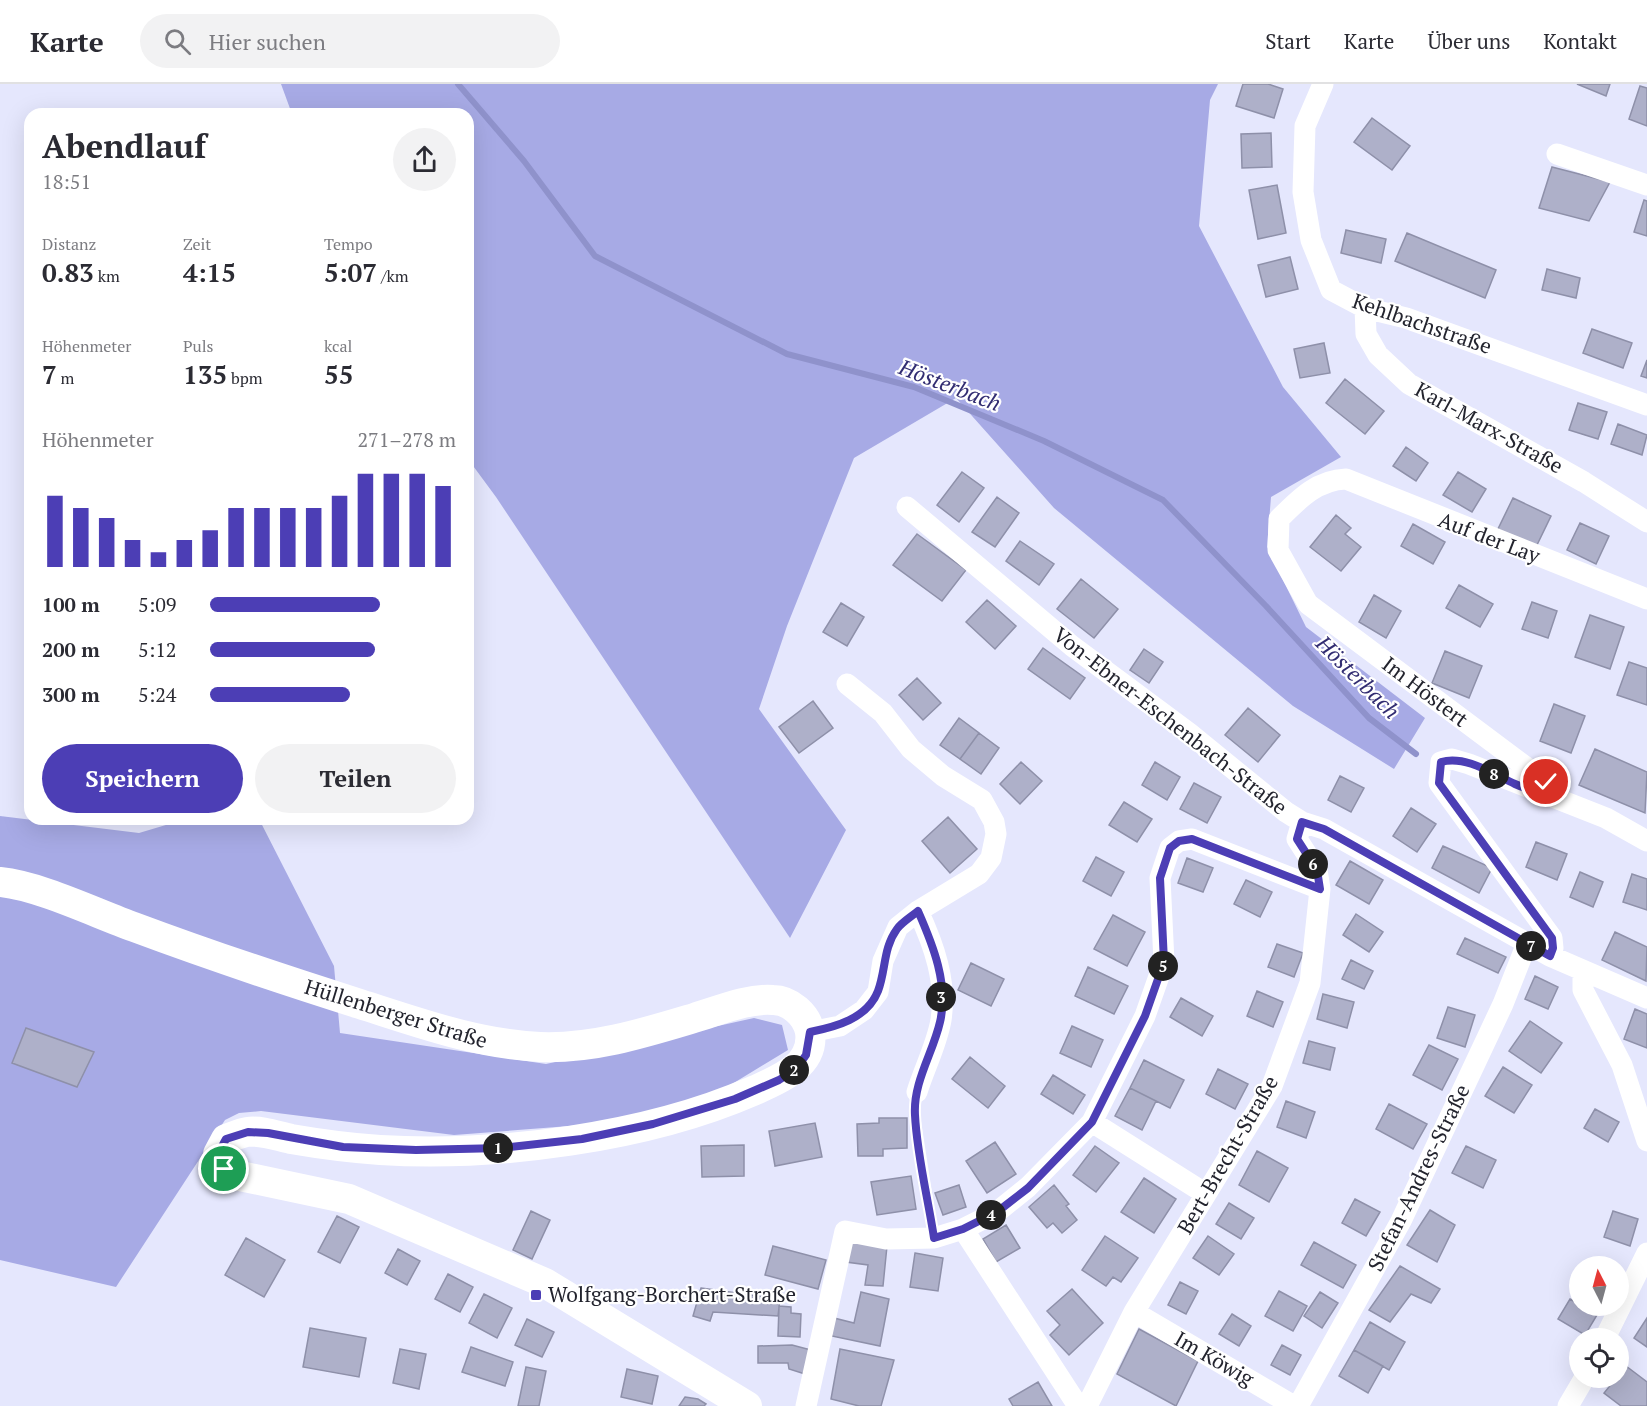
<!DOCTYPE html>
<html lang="de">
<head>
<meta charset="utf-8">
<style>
  :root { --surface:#fff; --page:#f2f2f3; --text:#2b2b33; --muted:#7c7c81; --line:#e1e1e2; --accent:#4c3eb5 }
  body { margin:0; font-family:"PT Serif",serif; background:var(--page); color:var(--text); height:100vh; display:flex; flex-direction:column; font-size:22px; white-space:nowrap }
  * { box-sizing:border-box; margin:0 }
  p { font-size:20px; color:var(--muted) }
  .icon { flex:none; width:33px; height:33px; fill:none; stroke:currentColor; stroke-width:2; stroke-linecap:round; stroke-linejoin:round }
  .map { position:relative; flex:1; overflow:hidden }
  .details { position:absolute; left:24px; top:24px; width:450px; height:717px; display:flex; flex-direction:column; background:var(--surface); border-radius:18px; box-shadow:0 6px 24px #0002 }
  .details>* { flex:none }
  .needle { width:39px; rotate:354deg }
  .fabs { position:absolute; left:1569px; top:1172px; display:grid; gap:12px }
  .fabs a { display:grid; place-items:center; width:60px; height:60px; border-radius:50%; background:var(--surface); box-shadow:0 6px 24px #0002; font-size:30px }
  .pin { position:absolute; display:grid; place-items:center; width:51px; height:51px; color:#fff; margin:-26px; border:3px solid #fff; border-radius:50%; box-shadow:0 2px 6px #0007 }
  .km { position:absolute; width:30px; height:30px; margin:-15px; border-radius:50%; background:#222; color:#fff; font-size:16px; line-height:30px; text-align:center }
  .round { display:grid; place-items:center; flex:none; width:63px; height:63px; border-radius:32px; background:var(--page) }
  .headline { display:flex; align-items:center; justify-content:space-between; height:102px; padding:0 18px }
  h1 { font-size:33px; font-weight:800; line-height:45px }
  .stats { display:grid; grid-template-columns:repeat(3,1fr); gap:9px; height:102px; padding:6px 18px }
  .stats div { display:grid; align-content:center }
  .stats b { font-size:26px; font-weight:800 }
  .stats small { font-size:16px; font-weight:400 }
  .stats p { font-size:16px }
  .chart { height:168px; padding:12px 18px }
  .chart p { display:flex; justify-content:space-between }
  .chart svg { width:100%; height:108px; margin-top:6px; stroke:var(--accent); stroke-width:6 }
  .action { display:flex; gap:12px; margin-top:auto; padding:12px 18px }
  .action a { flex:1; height:69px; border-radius:36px; background:var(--accent); color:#fff; font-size:24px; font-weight:800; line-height:69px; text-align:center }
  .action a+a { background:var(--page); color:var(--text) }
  ul { padding:0 18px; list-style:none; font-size:20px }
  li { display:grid; grid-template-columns:96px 72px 1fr; align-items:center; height:45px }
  li i { height:15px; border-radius:8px; background:var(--accent) }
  header { display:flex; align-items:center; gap:36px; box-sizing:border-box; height:84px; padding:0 30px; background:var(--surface); border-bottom:2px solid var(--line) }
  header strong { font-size:28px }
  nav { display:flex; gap:33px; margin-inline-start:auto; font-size:21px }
  .search { width:420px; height:54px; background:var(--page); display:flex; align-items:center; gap:15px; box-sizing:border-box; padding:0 21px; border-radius:33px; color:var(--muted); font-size:22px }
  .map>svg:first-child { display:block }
</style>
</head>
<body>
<header>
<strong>Karte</strong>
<div class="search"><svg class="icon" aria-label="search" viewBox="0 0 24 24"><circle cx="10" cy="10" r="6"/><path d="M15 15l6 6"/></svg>Hier suchen</div>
<nav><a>Start</a><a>Karte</a><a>Über uns</a><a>Kontakt</a></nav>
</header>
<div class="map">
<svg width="1647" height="1322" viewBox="0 0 1647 1322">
  <rect width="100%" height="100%" fill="#e5e7fd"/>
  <path fill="#a7aae5" d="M281 0H1218L1210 16 1199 142 1283 303 1341 373 1271 413 1267 463 1306 543 1425 634 1394 685 1293 622 1054 424 956 314 854 374 787 542 759 625 846 746 790 854 496 413 468 375V30H292Z
    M0 732 139 749 186 735H259L334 882 340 949 546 980 754 934 782 941 788 966 714 1011 608 1039 454 1051 261 1027 239 1029 225 1036 116 1203 0 1176Z"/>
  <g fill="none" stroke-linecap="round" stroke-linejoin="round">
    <path stroke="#8f92cb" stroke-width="6" d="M458 0 524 77 595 172 787 270 914 303 1044 357 1163 416 1266 522 1369 634 1416 670"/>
  </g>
  <path fill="#aeb0c9" stroke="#8e90a9" stroke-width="1.5" d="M1243 0H1268L1283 5 1274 34 1236 22Z
    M1577 0H1610L1606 12Z
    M1640 2 1647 4V42L1629 35Z
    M1372 34 1410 62 1392 86 1354 58Z
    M1271 49 1272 83 1242 84 1241 50Z
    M1552 83 1610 98 1589 137 1539 124Z
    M1277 101 1286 149 1258 155 1249 106Z
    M1644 116 1647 117V152L1634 148Z
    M1346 146 1386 155 1381 179 1341 169Z
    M1407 149 1496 186 1485 214 1395 177Z
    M1290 173 1298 205 1266 213 1258 181Z
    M1547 185 1580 194 1576 214 1542 206Z
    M1592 245 1632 259 1623 284 1583 269Z
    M1324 259 1330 289 1300 294 1294 265Z
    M1647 276V294L1641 292Z
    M1345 295 1384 327 1365 350 1326 319Z
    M1578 319 1607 328 1598 355 1569 346Z
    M1618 340 1647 351 1642 371 1611 360Z
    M1406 363 1428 379 1416 397 1393 382Z
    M962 388 984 404 959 438 937 421Z
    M1458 388 1486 405 1472 428 1443 411Z
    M997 413 1019 429 995 463 972 448Z
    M1513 414 1551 432 1535 465 1497 447Z
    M1336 431 1351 444 1345 450 1361 463 1341 487 1310 463Z
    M1580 439 1609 452 1596 480 1567 466Z
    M1413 440 1445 458 1433 480 1401 462Z
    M917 450 966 486 942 517 893 481Z
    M1020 457 1054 480 1039 501 1006 477Z
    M1081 495 1118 525 1094 554 1057 525Z
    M1459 501 1493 520 1480 543 1446 524Z
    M1374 511 1401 527 1386 554 1359 538Z
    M987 516 1016 542 995 565 966 538Z
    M1532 518 1557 527 1548 554 1522 545Z
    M841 519 864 533 847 562 823 548Z
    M1590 531 1624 543 1610 585 1575 573Z
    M1043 564 1085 594 1070 615 1028 585Z
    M1144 565 1163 578 1149 599 1130 586Z
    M1445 567 1482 582 1469 614 1432 599Z
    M1629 578 1647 584V621L1617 611Z
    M917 594 941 619 923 636 899 611Z
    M813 617 833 644 799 669 779 643Z
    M1554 620 1585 632 1571 669 1540 657Z
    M1248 624 1280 651 1258 678 1225 651Z
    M959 634 979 649 960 675 940 661Z
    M979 649 999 664 981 690 960 675Z
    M1595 665 1647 688 1645 729 1579 701Z
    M1021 678 1042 697 1020 720 1000 700Z
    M1155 678 1180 693 1167 716 1142 701Z
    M1340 692 1364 704 1351 728 1328 716Z
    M1194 699 1221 713 1207 739 1180 725Z
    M1124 718 1152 735 1137 758 1109 741Z
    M1411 724 1436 740 1417 768 1393 752Z
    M948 733 977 765 950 789 922 757Z
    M1536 758 1567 770 1557 796 1526 783Z
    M1443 762 1492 784 1479 809 1432 784Z
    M1096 773 1124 788 1111 812 1083 797Z
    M1187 774 1213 784 1203 808 1178 799Z
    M1350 777 1383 796 1369 820 1336 801Z
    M1580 788 1603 798 1593 823 1570 813Z
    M1632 790 1647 795V826L1623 818Z
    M1246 796 1272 808 1260 833 1234 820Z
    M1356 830 1383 848 1369 868 1343 851Z
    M1113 831 1145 848 1127 882 1094 865Z
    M1615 848 1647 863 1646 897 1602 876Z
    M1465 854 1506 873 1498 889 1457 870Z
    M1277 860 1303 869 1294 893 1268 883Z
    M1351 876 1373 887 1364 905 1342 895Z
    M971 879 1004 895 991 922 958 906Z
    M1088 883 1128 902 1114 930 1075 912Z
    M1535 892 1558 903 1548 925 1525 915Z
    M1257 907 1283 918 1273 943 1247 932Z
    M1323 910 1354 918 1347 944 1317 935Z
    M1181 914 1213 932 1202 952 1170 933Z
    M1448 923 1475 931 1465 963 1437 954Z
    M1635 925 1647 930V964L1624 955Z
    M1530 937 1562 959 1541 989 1509 967Z
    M1072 942 1103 956 1091 983 1060 969Z
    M26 944 94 968 77 1003 12 979Z
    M1309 957 1335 964 1330 986 1303 979Z
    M1429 961 1458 975 1442 1006 1413 991Z
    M970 973 1005 1002 988 1024 952 995Z
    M1144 976 1184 996 1170 1024 1130 1004Z
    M1503 983 1532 1001 1514 1029 1485 1012Z
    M1218 985 1248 1000 1235 1025 1206 1010Z
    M1053 991 1085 1011 1073 1030 1041 1010Z
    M1130 1004 1156 1017 1142 1046 1115 1032Z
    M1286 1017 1315 1028 1306 1054 1277 1043Z
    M1389 1020 1427 1040 1413 1065 1376 1045Z
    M1595 1025 1619 1038 1608 1058 1584 1044Z
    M879 1034H907V1064L883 1065V1072H858L857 1040 879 1039Z
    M815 1039 822 1073 775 1082 769 1047Z
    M995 1058 1016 1090 987 1109 966 1077Z
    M744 1061V1092L702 1093 701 1062Z
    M1095 1062 1119 1079 1096 1108 1073 1091Z
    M1466 1062 1496 1076 1483 1104 1452 1089Z
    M1257 1067 1288 1084 1269 1118 1239 1101Z
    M911 1092 916 1125 877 1131 871 1098Z
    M1144 1094 1176 1115 1154 1149 1121 1128Z
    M959 1101 966 1123 943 1131 935 1109Z
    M1054 1101 1069 1120 1066 1122 1077 1136 1062 1149 1053 1139 1047 1144 1029 1123Z
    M1355 1115 1380 1128 1366 1152 1342 1139Z
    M1229 1119 1254 1134 1241 1155 1216 1140Z
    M1430 1126 1455 1141 1437 1178 1407 1161Z
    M531 1127 550 1136 532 1175 513 1166Z
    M1613 1127 1638 1135 1630 1162 1604 1153Z
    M337 1132 359 1143 340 1179 318 1168Z
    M1006 1141 1020 1164 996 1178 983 1155Z
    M1105 1152 1138 1174 1121 1198 1113 1193 1106 1202 1082 1186Z
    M1208 1152 1234 1170 1219 1191 1193 1174Z
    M246 1154 285 1176 264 1213 225 1191Z
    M851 1158 887 1162 883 1202 865 1201 868 1181 846 1178Z
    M1314 1158 1356 1181 1343 1204 1301 1181Z
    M773 1162 826 1176 818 1205 765 1191Z
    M398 1165 420 1177 407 1201 385 1189Z
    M915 1169 943 1174 938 1207 910 1203Z
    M1400 1182 1440 1205 1431 1219 1411 1210 1390 1238 1369 1226Z
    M448 1190 473 1203 460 1228 435 1215Z
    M1180 1198 1198 1207 1186 1230 1168 1221Z
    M701 1204 780 1215 778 1232 713 1228 710 1237 693 1232Z
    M1072 1205 1103 1239 1069 1271 1050 1251 1060 1241 1047 1227Z
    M1279 1207 1307 1222 1293 1247 1265 1232Z
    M861 1208 889 1215 880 1262 827 1251 830 1233 854 1239Z
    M1320 1208 1338 1219 1322 1244 1304 1232Z
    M484 1210 512 1224 497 1254 469 1239Z
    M1570 1215 1597 1231 1585 1251 1558 1235Z
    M779 1222 791 1223V1229L801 1230 800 1253 778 1252Z
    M1232 1230 1251 1242 1239 1262 1219 1250Z
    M1647 1234V1263L1634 1254Z
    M527 1235 554 1248 542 1273 515 1261Z
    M1370 1238 1405 1258 1389 1286 1354 1266Z
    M310 1244 366 1254 359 1293 303 1283Z
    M1139 1245 1198 1277 1176 1322 1117 1290Z
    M792 1261 811 1266 805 1290 789 1285 788 1279H758V1262Z
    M1282 1261 1301 1271 1290 1291 1271 1281Z
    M471 1263 513 1278 505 1302 462 1288Z
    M400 1265 426 1270 419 1305 393 1299Z
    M840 1265 894 1276 881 1322H859L831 1315Z
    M1354 1266 1383 1282 1368 1309 1339 1292Z
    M1626 1282 1647 1298V1322H1621L1604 1309Z
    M526 1283 546 1287 539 1322H518Z
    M627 1285 658 1292 652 1320 621 1313Z
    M1038 1298 1052 1322H1013L1009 1315Z
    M685 1313 698 1315 706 1320 704 1322H679Z"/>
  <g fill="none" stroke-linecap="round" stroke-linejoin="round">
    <path stroke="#fff" stroke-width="10" d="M917 1008 915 1031 934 1154"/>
    <path stroke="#fff" stroke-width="21" d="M1323 0 1305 42 1303 108 1311 156 1331 206 1365 224 1406 234 1647 321
      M1557 70 1647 101
      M1365 224 1366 250 1378 271 1409 300 1584 398 1647 438
      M907 423 1072 562 1189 649 1286 728 1302 738 1324 745 1550 872 1647 914
      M1555 713 1546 698 1308 520 1278 466 1279 435C1299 415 1317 396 1346 395L1647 515
      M1550 872 1553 864 1552 854 1439 699 1441 678 1452 675 1469 680 1606 734 1647 757
      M1583 888V906L1622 981 1647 1057
      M810 948 840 942 864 926 878 908 883 877 898 843 918 827 979 790 991 774 996 750 994 738 982 716 943 692 911 665 883 629 847 600
      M917 1008C924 985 937 960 941 936 947 898 934 861 918 827
      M1092 1038 1206 1110
      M963 1145 1078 1322
      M1134 1228 1294 1322
      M1605 1254 1647 1169
      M806 1322 845 1147 886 1155 934 1154 963 1145 997 1128 1028 1103 1092 1038 1145 932 1164 878 1160 794 1170 764 1179 757 1192 755 1320 805
      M1087 1322 1134 1228 1272 1002 1310 899 1320 805 1317 786 1297 755 1302 738
      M1298 1322 1401 1137 1503 920 1527 859
      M1568 1322 1585 1293"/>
    <path stroke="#fff" stroke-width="30" d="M0 798C40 802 95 829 134 843 209 871 284 896 360 920 420 939 477 960 540 963 593 965 644 949 694 934 718 927 747 914 773 916 790 916 807 931 810 948 815 982 778 996 753 1007 645 1054 497 1073 380 1066 350 1064 320 1060 291 1055 277 1052 262 1046 247 1048 240 1049 232 1053 226 1055L218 1070 224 1085 240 1092 349 1115 545 1199 747 1322"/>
  </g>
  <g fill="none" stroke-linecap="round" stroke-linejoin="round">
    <defs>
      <path id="route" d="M224 1085 218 1070 226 1055 248 1048 268 1049 343 1063 416 1066 502 1064 582 1055 653 1040 735 1015 779 996 796 985 806 971 810 948C835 943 867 935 878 907 886 886 883 864 897 845 902 838 911 833 918 827 933 861 949 901 940 938 933 969 913 998 915 1031 917 1072 928 1114 934 1154L963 1145 997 1128 1028 1104 1092 1038 1145 932 1164 878 1160 794 1170 764 1179 757 1192 755 1320 805 1317 786 1297 755 1302 738 1324 745 1550 872 1553 864 1552 854 1439 699 1441 678C1466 671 1493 690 1515 700 1528 706 1542 709 1555 713L1546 698"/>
    </defs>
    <use href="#route" stroke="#fff" stroke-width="12"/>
    <use href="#route" stroke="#4c3eb5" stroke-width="8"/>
  </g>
  <rect fill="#4c3eb5" stroke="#fff" stroke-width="2" x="530" y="1205" width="12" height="12" rx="3"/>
  <g text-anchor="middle" stroke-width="4.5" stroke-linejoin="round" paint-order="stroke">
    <g font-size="21" fill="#23242e" stroke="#fff">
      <text transform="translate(1422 240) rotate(19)" y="7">Kehlbachstraße</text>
      <text transform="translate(1489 344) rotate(29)" y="7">Karl-Marx-Straße</text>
      <text transform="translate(1489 454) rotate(21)" y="7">Auf der Lay</text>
      <text transform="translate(1425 608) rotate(37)" y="7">Im Höstert</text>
      <text transform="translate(1170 637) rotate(38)" y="7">Von-Ebner-Eschenbach-Straße</text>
      <text transform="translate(396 930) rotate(17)" y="7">Hüllenberger Straße</text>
      <text transform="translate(1228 1071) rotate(-60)" y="7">Bert-Brecht-Straße</text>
      <text transform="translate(1419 1094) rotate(-64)" y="7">Stefan-Andres-Straße</text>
      <text transform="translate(1214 1275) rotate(30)" y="7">Im Köwig</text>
    </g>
    <g font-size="21" fill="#23242e" stroke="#fff" text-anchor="start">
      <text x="548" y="1218">Wolfgang-Borchert-Straße</text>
    </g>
    <g font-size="22" font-style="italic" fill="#322d72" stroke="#fff">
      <text transform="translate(950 301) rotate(21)" y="8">Hösterbach</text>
      <text transform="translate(1358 593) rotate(45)" y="8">Hösterbach</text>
    </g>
  </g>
</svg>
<div class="fabs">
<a><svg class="needle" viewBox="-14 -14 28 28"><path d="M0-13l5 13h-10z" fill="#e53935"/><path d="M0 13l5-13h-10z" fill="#7c7c81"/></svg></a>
<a><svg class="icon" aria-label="locate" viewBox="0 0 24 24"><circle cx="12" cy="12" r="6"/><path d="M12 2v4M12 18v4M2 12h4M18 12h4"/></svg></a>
</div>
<div class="pin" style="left:224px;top:1085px;background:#1e9e55"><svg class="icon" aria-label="arrive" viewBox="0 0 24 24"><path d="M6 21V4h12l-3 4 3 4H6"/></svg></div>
<div class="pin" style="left:1546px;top:698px;background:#d93025"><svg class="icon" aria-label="check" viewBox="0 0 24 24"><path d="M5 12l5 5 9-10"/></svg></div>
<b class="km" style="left:498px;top:1064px">1</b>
<b class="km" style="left:794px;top:986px">2</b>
<b class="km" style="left:941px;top:913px">3</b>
<b class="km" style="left:991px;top:1131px">4</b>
<b class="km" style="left:1163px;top:882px">5</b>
<b class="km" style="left:1313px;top:780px">6</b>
<b class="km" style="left:1531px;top:862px">7</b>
<b class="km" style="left:1494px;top:690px">8</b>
<section class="details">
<div class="headline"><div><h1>Abendlauf</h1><p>18:51</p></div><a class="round"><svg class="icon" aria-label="share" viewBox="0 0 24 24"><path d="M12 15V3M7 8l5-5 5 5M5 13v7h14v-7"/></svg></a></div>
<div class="stats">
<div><p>Distanz</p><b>0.83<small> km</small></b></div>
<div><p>Zeit</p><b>4:15</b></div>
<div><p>Tempo</p><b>5:07<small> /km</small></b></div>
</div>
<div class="stats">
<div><p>Höhenmeter</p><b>7<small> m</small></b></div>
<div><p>Puls</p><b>135<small> bpm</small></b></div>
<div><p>kcal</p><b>55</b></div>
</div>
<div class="chart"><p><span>Höhenmeter</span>271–278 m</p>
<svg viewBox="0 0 160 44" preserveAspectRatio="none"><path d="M5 44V15M15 44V20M25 44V24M35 44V33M45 44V38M55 44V33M65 44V29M75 44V20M85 44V20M95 44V20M105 44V20M115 44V15M125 44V6M135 44V6M145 44V6M155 44V11"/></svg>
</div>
<ul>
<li><b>100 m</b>5:09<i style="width:69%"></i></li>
<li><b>200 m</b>5:12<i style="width:67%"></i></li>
<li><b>300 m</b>5:24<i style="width:57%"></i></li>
</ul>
<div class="action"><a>Speichern</a><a>Teilen</a></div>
</section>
</div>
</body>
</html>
